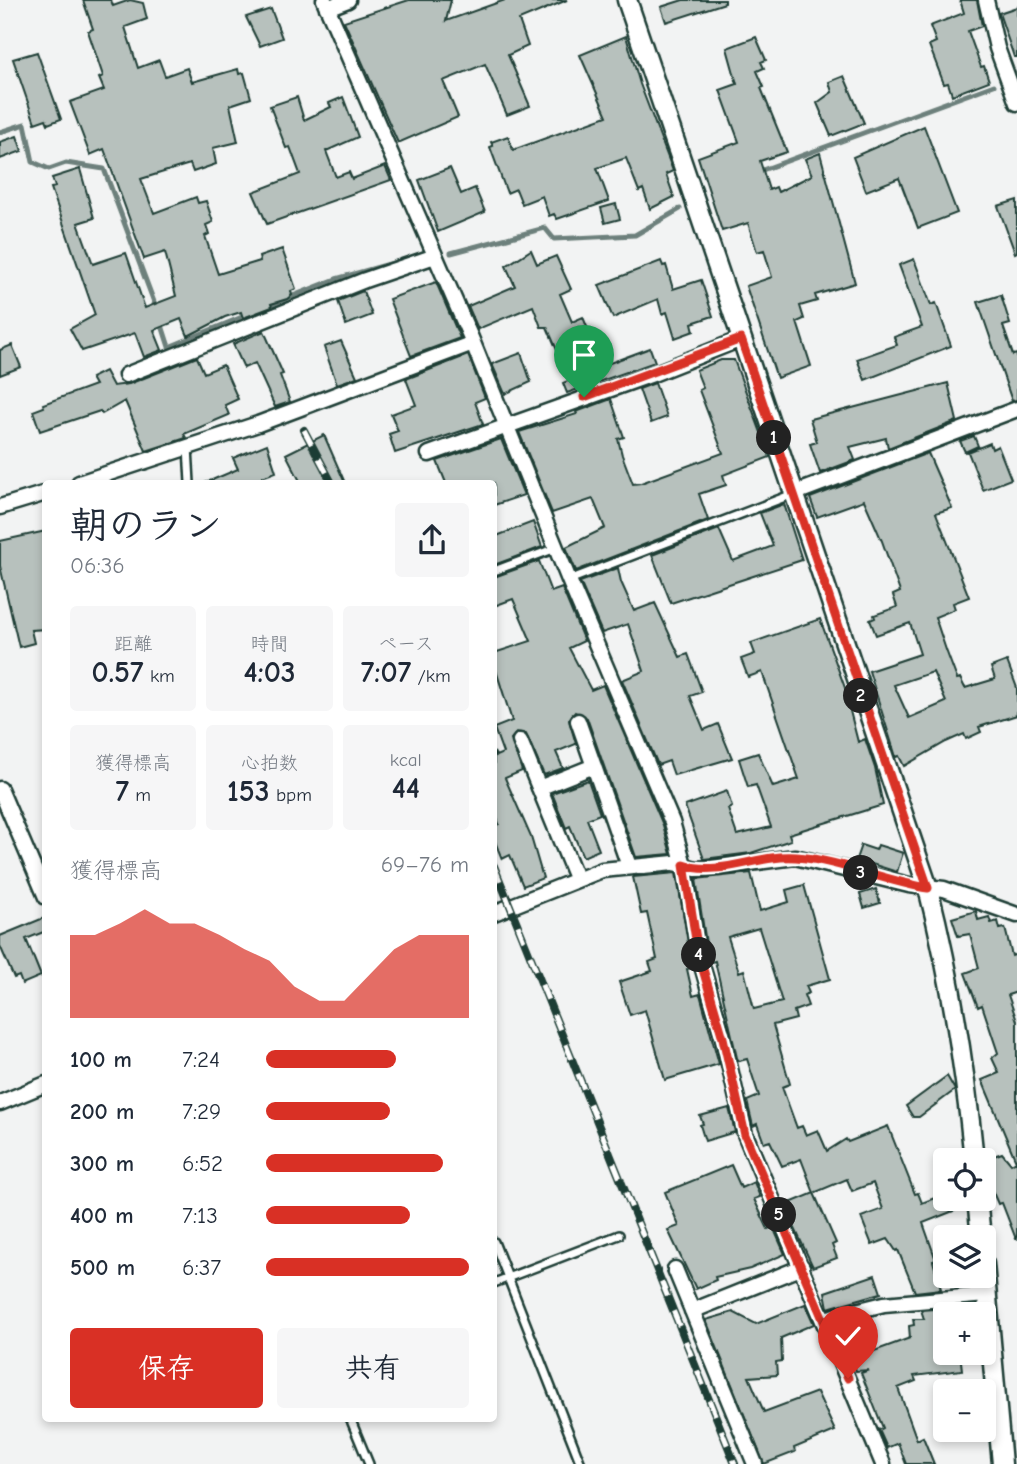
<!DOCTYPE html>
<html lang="ja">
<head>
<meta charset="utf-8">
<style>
  :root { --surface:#fff; --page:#f6f6f7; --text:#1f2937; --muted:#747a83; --accent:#d93025 }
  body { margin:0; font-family:"Comic Neue","Klee One",sans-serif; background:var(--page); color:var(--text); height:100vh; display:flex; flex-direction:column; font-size:26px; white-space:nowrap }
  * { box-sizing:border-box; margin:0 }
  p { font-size:23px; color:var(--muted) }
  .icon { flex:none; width:38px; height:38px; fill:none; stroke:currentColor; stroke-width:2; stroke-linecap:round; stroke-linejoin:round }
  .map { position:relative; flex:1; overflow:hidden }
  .drawer { position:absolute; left:42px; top:480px; width:455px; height:942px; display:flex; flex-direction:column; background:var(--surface); border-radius:7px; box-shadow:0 4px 10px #0003 }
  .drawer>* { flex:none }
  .buttons { position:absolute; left:933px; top:1148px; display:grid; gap:14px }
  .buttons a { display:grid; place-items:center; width:63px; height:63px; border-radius:7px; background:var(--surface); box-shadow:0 4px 10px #0003; font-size:35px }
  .pin { position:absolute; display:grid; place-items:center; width:60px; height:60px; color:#fff; margin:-72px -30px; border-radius:50% 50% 50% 0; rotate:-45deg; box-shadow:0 0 7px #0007 }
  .pin .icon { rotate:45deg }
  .km { position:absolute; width:35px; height:35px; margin:-18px; border-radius:50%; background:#222; color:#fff; font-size:19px; line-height:35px; text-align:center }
  .round { display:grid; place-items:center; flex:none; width:74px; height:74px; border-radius:7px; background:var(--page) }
  .head { display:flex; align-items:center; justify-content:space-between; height:119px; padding:0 28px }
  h1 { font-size:38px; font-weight:800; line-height:52px }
  .stats { display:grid; grid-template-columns:repeat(3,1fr); gap:10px; height:119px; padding:7px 28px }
  .stats div { display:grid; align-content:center; border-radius:7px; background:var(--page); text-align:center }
  .stats b { font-size:30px; font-weight:800 }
  .stats small { font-size:19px; font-weight:400 }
  .stats p { font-size:19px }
  .chart { height:196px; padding:14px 28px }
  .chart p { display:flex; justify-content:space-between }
  .chart svg { width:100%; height:126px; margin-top:7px; fill:var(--accent); opacity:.7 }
  .primary-button { display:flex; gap:14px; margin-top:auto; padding:14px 28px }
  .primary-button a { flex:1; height:80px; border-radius:7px; background:var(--accent); color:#fff; font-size:28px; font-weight:800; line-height:80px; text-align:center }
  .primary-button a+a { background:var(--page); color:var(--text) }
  ul { padding:0 28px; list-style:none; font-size:23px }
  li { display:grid; grid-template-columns:112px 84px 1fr; align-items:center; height:52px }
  li i { height:18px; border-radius:9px; background:var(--accent) }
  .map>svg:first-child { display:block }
</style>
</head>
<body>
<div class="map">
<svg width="1017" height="1464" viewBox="0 0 1017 1464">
  <rect width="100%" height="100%" fill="#f2f3f3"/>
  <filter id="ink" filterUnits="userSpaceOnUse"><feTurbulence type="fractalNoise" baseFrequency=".0143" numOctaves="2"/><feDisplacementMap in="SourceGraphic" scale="14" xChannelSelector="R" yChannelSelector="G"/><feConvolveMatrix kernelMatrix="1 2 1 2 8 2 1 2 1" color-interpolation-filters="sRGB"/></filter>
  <g filter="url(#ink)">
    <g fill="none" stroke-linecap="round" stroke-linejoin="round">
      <path stroke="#6d807b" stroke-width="5" d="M0 132 25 124 33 162 49 169 66 163 104 169 157 310
        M757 172 994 85
        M451 253 545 228 554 239 635 235 680 209
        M265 307 336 279 411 258
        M161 322 169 347 247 315"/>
    </g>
    <path fill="#b7c1bd" stroke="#1f3d34" stroke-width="2" fill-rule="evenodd" d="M83 0H111L113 6 130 0 143 3 147 19 125 27 138 68 159 60 165 76 187 68 192 82 238 69 239 74 244 73 251 98 230 105 238 142 213 148 216 164 193 172 190 164 141 179 154 213 196 197 198 203 206 201 213 222 206 225 209 234 205 236 218 274 260 261 259 257 282 249 296 289 291 291 292 295 287 299 271 304 272 307 243 318 241 312 225 317 188 336 181 319 154 330 162 350 144 357 135 333 82 351 70 329 95 315 51 188 55 187 52 178 80 169 94 218 78 223 93 264 126 253 145 308 176 296 165 252 144 259 104 149 90 155 70 102 104 90 99 78 103 76 88 31 93 29Z
      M409 0H451L446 21 505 0H567L519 20 528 46 508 55 530 106 507 115 485 64 443 81 458 117 398 143 344 21Z
      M683 0H725V3L666 22 661 7Z
      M960 0H977L982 26 968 31 981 67 984 66 989 81 952 95 948 83 944 84 929 45 936 42 930 26 964 13Z
      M1017 7V57H1014L999 13Z
      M271 9 282 38 260 46 246 17Z
      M626 36 640 84 673 171 666 174 674 197 650 209 643 189 639 191 626 158 597 168 609 201 557 219 554 214 549 216 542 196 522 204 516 189 507 193 490 147 493 146 491 142 508 136 513 150 607 116 580 55Z
      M756 37 766 60 761 62 764 68 757 71 764 87 761 88 787 152 760 161 769 190 776 187 778 192 812 175 805 159 820 153 855 283 815 295 817 301 800 306 804 319 797 322 811 366 777 378 746 286 772 277 764 250 757 252 748 223 722 231 698 157 739 142 720 90 737 84 727 48Z
      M37 52 61 119 48 124 46 119 35 123 13 59Z
      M844 76 864 123 831 136 817 103 832 92 829 82Z
      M297 97 304 120 331 107 329 103 343 97 358 137 326 151 336 177 349 172 352 179 385 166 391 180 267 224 253 192 300 174 290 147 286 148 270 106Z
      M924 126 957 213 918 228 899 178 866 191 853 157Z
      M17 136 22 151 0 159V142Z
      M450 168 461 194 475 188 485 212 438 232 419 180Z
      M1017 200V252L1015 253 998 206Z
      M616 204 620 219 605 223 601 208Z
      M531 250 537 264 556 256 571 289 560 294 572 322 583 317 592 339 587 341 599 367 650 348 655 362 567 393 563 383 570 380 547 327H541L533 306 478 329 468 306 515 286 506 266Z
      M914 259 931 305 936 303 951 346 865 380 857 359 897 345 894 337 922 327 899 265Z
      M661 261 663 266 666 265 673 289 701 280 713 316 692 323 694 331 675 338 667 312 662 314 658 299 613 318 599 285Z
      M436 282 460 338 411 356 389 299Z
      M363 291 372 315 346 325 338 301Z
      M1001 295 1010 324 1003 326 1013 355 1017 354V400L1012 401 978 302Z
      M264 331 283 374 280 375 290 402 275 407 255 363 244 368 233 344Z
      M341 341 357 377 337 384 324 347Z
      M12 345 21 367 0 375V350Z
      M521 353 531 382 505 394 492 364Z
      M468 355 485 398 475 402 483 424 395 453 389 434 398 431 391 414 416 405 406 379Z
      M197 357 204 373 223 365 238 399 225 405 229 415 184 434 186 438 146 451 125 401 102 414 100 411 40 431 33 411 44 407 43 404 95 385 91 378 105 371 113 386 129 384Z
      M721 360H734L770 457 723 475 726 485 699 494 708 520 576 571 566 547 605 528 593 499 552 513 519 432 577 414 576 412 611 399 624 437 618 439 622 455 633 484 641 483 723 453 699 390 703 388 696 370Z
      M655 383 667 417 651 423 639 389Z
      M948 383 957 421 888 448 886 438 850 447 855 460 820 473 810 444 817 442 810 419Z
      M324 435 345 483H301L286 454Z
      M974 436 978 446 965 452 960 441Z
      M501 439 524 495 494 505V483H446L437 461Z
      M990 443 992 449 998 446 1011 479 983 490 968 452Z
      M267 444 276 472 262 477 264 483H205L238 469 233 458Z
      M928 453 952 508 936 513 969 597 953 603 955 609 935 617 946 650 957 679 960 678 965 688 995 679 991 667 1007 661 1017 688V715L979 727 981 732 966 739 964 734 946 742 904 766 899 756 896 757 869 671 920 654 910 623 876 635 870 620 875 618 874 615 897 607 893 595 900 592 882 541 864 500 817 517 810 498ZM933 672 946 702 909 718 894 685Z
      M784 504 802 560 671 603 652 555 719 529 733 561 773 546 760 513Z
      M533 522 542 547 494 565V537Z
      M46 531V629L31 630 34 643 19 647 0 566V541Z
      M539 561 551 592 562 588 584 641 569 648 591 690 603 685 663 825 671 854 636 857 587 718 575 712 569 720 576 744 556 752 563 768 544 775 526 734 517 732 511 739 522 771 505 778 531 837 543 878 523 886 510 855 502 859 494 839V826L499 824 494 810V752L496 756 503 753 494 728 512 721 494 664V653L531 641 513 599 494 606V577Z
      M618 568 621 582 634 611 655 603 680 657 688 654 702 692 690 696 704 730 718 724 732 758 674 775 669 761 658 765 622 680 644 671 628 624 602 633 580 582Z
      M820 619 853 710 850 711 858 742 865 739 875 768 883 805 789 834 791 840 751 853 704 859 685 806 727 791 732 807 728 809 737 835 771 827 756 785 748 787 739 759 758 753 773 787 799 779 762 672 748 677 741 659 755 654 751 643Z
      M588 780 600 814 587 819 599 850 583 857 570 826 566 828 552 793Z
      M861 845 876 850 878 845 903 853 897 872 856 859Z
      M676 873 693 968 687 969 693 996 700 994 719 1064 665 1080 645 1010 630 1015 619 982 652 971 649 962 657 959 647 913 641 914 633 877Z
      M751 873 760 911 789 902 786 890 804 885 830 979 806 986 809 993 804 995 808 1006 794 1011 796 1019 773 1025 790 1084 782 1087 797 1128 802 1126 806 1135 818 1130 827 1151 846 1139 848 1142 888 1126 915 1194 918 1193 922 1203 945 1194V1199H966V1206L923 1223 936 1260 933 1261 941 1289 915 1292 898 1250 896 1251 888 1239 872 1245 861 1217 883 1209 873 1183 852 1191 847 1179 814 1193 801 1159 782 1166 770 1141 764 1143 757 1124 753 1126 747 1101 759 1096 747 1059 739 1061 737 1058 715 961 711 962 707 950 696 879ZM759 928 782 1002 754 1009 744 970 739 972 728 937Z
      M876 889 880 903 864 908 860 894Z
      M976 911 978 920 989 917 991 923 998 921 1000 929 1005 928 1012 956 1017 954V992L1008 995 1017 1021V1239H1016L1002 1203 998 1204 991 1188V1157L1002 1153 1011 1164 1016 1161 982 1080 999 1073 992 1058 998 1053 982 1005 978 1007 965 973 979 968 970 934 958 936 952 918Z
      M46 917V931L26 939 41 976 22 984 19 976 14 978 0 946V936Z
      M947 1076 955 1090 919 1117H913L906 1106Z
      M729 1108 735 1132 705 1141 700 1125 703 1124 700 1116Z
      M731 1165 741 1188 754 1182 760 1197 754 1199 768 1229 773 1227 785 1254 750 1269 715 1277 716 1280 696 1289 668 1230 679 1226 665 1192Z
      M814 1193 836 1243 832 1245 837 1258 813 1267 791 1220 796 1218 790 1203Z
      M875 1275 881 1293 828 1308 825 1292Z
      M805 1304 814 1324 781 1338 782 1361 776 1362 777 1375 749 1377 764 1412 817 1392 835 1431 794 1448 795 1452 764 1464 706 1320 733 1312 756 1324Z
      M947 1308 945 1353H960L962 1370 914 1376 916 1381 898 1388 917 1440 923 1437 934 1464H906L898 1443 887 1448 879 1430 883 1428 861 1373 869 1370 856 1371 852 1359 910 1338 909 1326 914 1325 913 1319H924L921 1310Z"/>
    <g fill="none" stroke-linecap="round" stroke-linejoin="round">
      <defs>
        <path id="service" d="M188 447 190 483
          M494 571 556 548
          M569 580 793 494
          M494 1242 581 1464
          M494 1283 619 1235
          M350 1418 369 1464"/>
        <path id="minor" d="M324 0 471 338 569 580 672 822 684 865 698 952 723 1038 745 1134 883 1464
          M986 0 997 48 1017 103
          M327 8 348 0
          M126 375 365 280 435 256
          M429 454 653 374 741 339
          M79 483 258 424 473 343
          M793 494 1017 409
          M0 507 46 493
          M578 721 629 866
          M520 741 576 878
          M539 788 594 766
          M0 789 46 897
          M494 913 602 870 674 863 696 869 712 868 795 857 909 885 944 889 1017 915
          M0 1103 46 1084
          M675 1269 755 1464
          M692 1311 802 1267
          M824 1319 884 1304 986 1295"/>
        <path id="tertiary" d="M627 0 928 888C951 978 965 1067 974 1160
          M977 1199 981 1237
          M984 1264 1002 1464"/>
      </defs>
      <use href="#service" stroke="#1f3d34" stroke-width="12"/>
      <use href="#minor" stroke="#1f3d34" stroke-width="19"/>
      <use href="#tertiary" stroke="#1f3d34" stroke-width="23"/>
      <use href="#service" stroke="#fff" stroke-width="7"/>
      <use href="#minor" stroke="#fff" stroke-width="14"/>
      <use href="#tertiary" stroke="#fff" stroke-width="18"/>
      <defs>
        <path id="rail" d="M304 430 332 483
          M494 866 735 1464"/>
      </defs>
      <use href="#rail" stroke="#1f3d34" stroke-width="8"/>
      <use href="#rail" stroke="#fff" stroke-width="5" stroke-dasharray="16" stroke-linecap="butt"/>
    </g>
  </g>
  <g fill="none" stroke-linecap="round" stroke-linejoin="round" filter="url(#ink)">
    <defs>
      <path id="route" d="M584 397 741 339 928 888C884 881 839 860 796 857 759 854 720 877 684 865L698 952 723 1038 745 1135 848 1378"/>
    </defs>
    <use href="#route" stroke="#fff" stroke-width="14"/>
    <use href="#route" stroke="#d93025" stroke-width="9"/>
  </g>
</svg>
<div class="buttons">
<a><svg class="icon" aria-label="locate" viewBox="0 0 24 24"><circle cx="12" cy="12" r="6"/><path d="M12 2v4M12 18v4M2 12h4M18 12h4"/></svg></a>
<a><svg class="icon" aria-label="layers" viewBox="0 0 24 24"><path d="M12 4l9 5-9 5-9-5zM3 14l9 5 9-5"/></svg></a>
<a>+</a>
<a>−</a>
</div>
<div class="pin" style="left:584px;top:397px;background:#1e9e55"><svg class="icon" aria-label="arrive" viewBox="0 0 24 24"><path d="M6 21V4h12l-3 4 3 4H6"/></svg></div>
<div class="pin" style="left:848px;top:1378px;background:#d93025"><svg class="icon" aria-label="check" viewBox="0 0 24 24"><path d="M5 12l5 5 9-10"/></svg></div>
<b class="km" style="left:774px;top:438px">1</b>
<b class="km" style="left:861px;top:696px">2</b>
<b class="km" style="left:861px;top:873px">3</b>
<b class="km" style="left:699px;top:955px">4</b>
<b class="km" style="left:779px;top:1215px">5</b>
<section class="drawer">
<div class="head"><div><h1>朝のラン</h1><p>06:36</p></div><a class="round"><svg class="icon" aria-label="share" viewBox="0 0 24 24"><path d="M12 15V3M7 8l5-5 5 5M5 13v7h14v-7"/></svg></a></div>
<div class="stats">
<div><p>距離</p><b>0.57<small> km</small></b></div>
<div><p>時間</p><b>4:03</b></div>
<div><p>ペース</p><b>7:07<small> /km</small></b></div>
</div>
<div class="stats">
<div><p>獲得標高</p><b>7<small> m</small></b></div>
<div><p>心拍数</p><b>153<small> bpm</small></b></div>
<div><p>kcal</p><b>44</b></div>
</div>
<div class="chart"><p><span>獲得標高</span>69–76 m</p>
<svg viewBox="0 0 160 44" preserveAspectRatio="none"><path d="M0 44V15L10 15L20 11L30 6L40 11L50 11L60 15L70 20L80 24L90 33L100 38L110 38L120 29L130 20L140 15L150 15L160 15V44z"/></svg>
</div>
<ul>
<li><b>100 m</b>7:24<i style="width:64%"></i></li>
<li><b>200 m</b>7:29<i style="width:61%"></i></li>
<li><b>300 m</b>6:52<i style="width:87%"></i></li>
<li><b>400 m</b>7:13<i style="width:71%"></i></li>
<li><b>500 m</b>6:37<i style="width:100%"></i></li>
</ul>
<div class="primary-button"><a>保存</a><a>共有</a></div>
</section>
</div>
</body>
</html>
